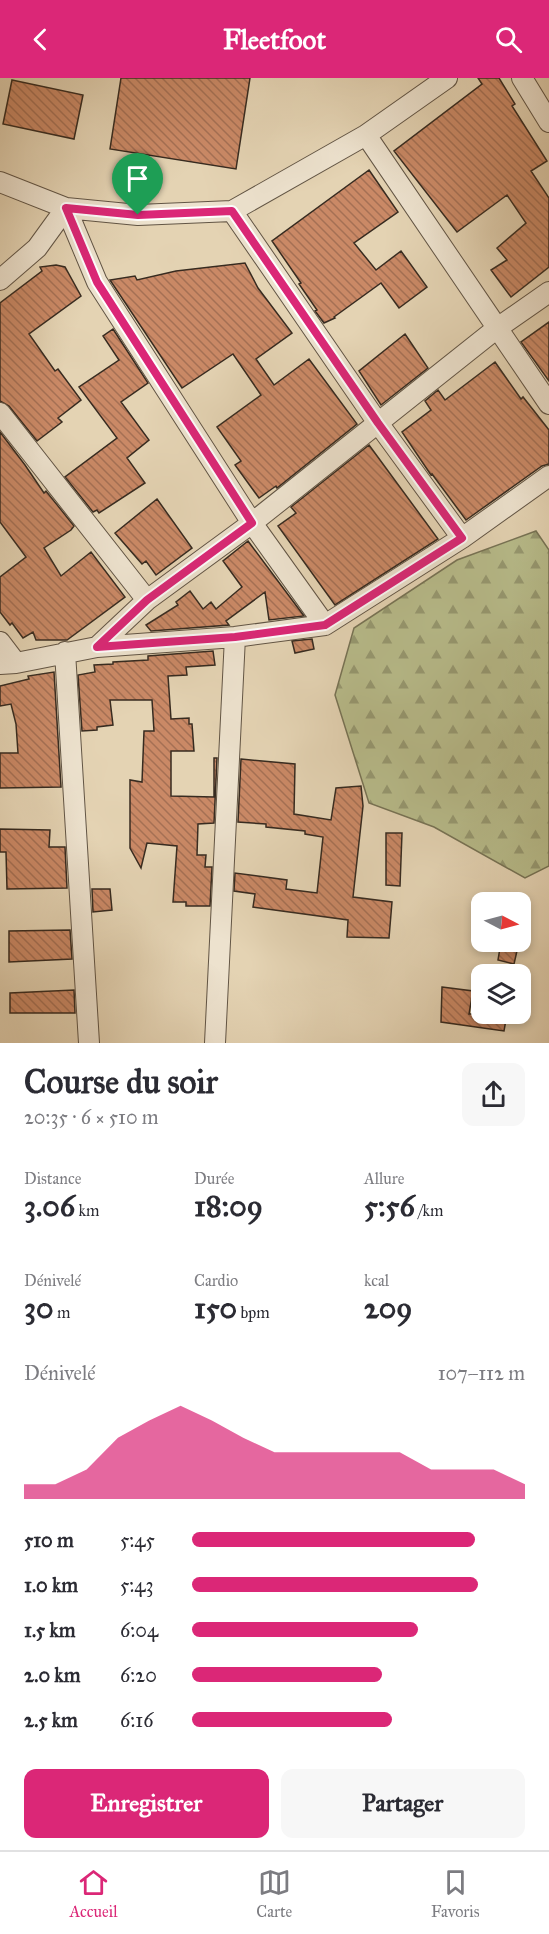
<!DOCTYPE html>
<html lang="fr">
<head>
<meta charset="utf-8">
<style>
  :root { --surface:#fff; --page:#f7f7f7; --text:#2b2b33; --muted:#7c7c81; --line:#e1e1e2; --accent:#db2777 }
  body { margin:0; font-family:"IM FELL Great Primer",serif; background:var(--page); color:var(--text); height:100vh; display:flex; flex-direction:column; font-size:22px; white-space:nowrap }
  * { box-sizing:border-box; margin:0 }
  p { font-size:20px; color:var(--muted) }
  .icon { flex:none; width:33px; height:33px; fill:none; stroke:currentColor; stroke-width:2; stroke-linecap:round; stroke-linejoin:round }
  .map { position:relative; height:965px; overflow:hidden }
  .drawer { display:flex; flex-direction:column; background:var(--surface); flex:1 }
  .drawer>* { flex:none }
  .needle { width:39px; rotate:96deg }
  .buttons { position:absolute; left:471px; top:814px; display:grid; gap:12px }
  .buttons a { display:grid; place-items:center; width:60px; height:60px; border-radius:12px; background:var(--surface); box-shadow:0 3px 9px #0003; font-size:30px }
  .pin { position:absolute; display:grid; place-items:center; width:51px; height:51px; color:#fff; margin:-62px -26px; border-radius:50% 50% 50% 0; rotate:-45deg; box-shadow:0 0 6px #0007 }
  .pin .icon { rotate:45deg }
  .round { display:grid; place-items:center; flex:none; width:63px; height:63px; border-radius:12px; background:var(--page) }
  .head { display:flex; align-items:center; justify-content:space-between; height:102px; padding:0 24px }
  h1 { font-size:33px; font-weight:700; line-height:45px }
  .figures { display:grid; grid-template-columns:repeat(3,1fr); gap:9px; height:102px; padding:6px 24px }
  .figures div { display:grid; align-content:center }
  .figures b { font-size:30px; font-weight:700 }
  .figures small { font-size:16px; font-weight:400 }
  .figures p { font-size:16px }
  .chart { height:168px; padding:12px 24px }
  .chart p { display:flex; justify-content:space-between }
  .chart svg { width:100%; height:108px; margin-top:6px; fill:var(--accent); opacity:.7 }
  .button { display:flex; gap:12px; margin-top:auto; padding:12px 24px }
  .button a { flex:1; height:69px; border-radius:12px; background:var(--accent); color:#fff; font-size:24px; font-weight:700; line-height:69px; text-align:center }
  .button a+a { background:var(--page); color:var(--text) }
  ul { padding:0 24px; list-style:none; font-size:20px }
  li { display:grid; grid-template-columns:96px 72px 1fr; align-items:center; height:45px }
  li i { height:15px; border-radius:8px; background:var(--accent) }
  header { display:flex; justify-content:space-between; align-items:center; height:78px; padding:0 24px; background:var(--accent); color:#fff; font-size:27px; font-weight:700 }
  .tabs { display:flex; justify-content:space-around; align-items:center; height:84px; border-top:2px solid var(--line); background:var(--surface); font-size:16px; color:var(--muted) }
  .tabs a { display:grid; justify-items:center; gap:3px }
  .tabs .current { color:var(--accent) }
  .map>svg:first-child { display:block }
</style>
</head>
<body>
<header><svg class="icon" aria-label="back" viewBox="0 0 24 24"><path d="M15 5l-7 7 7 7"/></svg>Fleetfoot<svg class="icon" aria-label="search" viewBox="0 0 24 24"><circle cx="10" cy="10" r="6"/><path d="M15 15l6 6"/></svg></header>
<div class="map">
<svg width="549" height="965" viewBox="0 0 549 965">
  <defs>
    <pattern id="forest-firs" width="22" height="20" patternUnits="userSpaceOnUse" patternTransform="scale(1.5)"><rect width="22" height="20" fill="#b7bb8a"/><path d="M5 1l3.5 6h-7zM16 11l3.5 6h-7z" fill="#969870"/></pattern>
    <pattern id="building-back-hatch" width="6" height="6" patternUnits="userSpaceOnUse" patternTransform="scale(1.5)"><rect width="6" height="6" fill="#ca8966"/><path d="M-1 5l2 2M0 0l6 6M5-1l2 2" fill="none" stroke="#a57054"/></pattern>
  </defs>
  <rect width="100%" height="100%" fill="#e4d3b3"/>
  <filter id="stains"><feTurbulence type="fractalNoise" baseFrequency=".00333" numOctaves="4"/><feColorMatrix values="0 0 0 0 .2 0 0 0 0 .09 0 0 0 0 .02 0 0 0 .5 -.17"/></filter>
  <radialGradient id="worn" r=".72"><stop offset=".6" stop-color="#630" stop-opacity="0"/><stop offset="1" stop-color="#630" stop-opacity=".3"/></radialGradient>
  <path fill="url(#forest-firs)" stroke="#777355" stroke-width="1.5" d="M536 453 549 472V788L525 800 434 749 369 725 335 617 354 550 457 482Z"/>
  <path fill="url(#building-back-hatch)" stroke="#372b20" stroke-width="1.5" d="M121 0H250L236 91 110 71Z
    M478 0H499L515 26 512 28 547 83 531 93 549 120V189L511 219 491 192 507 182 497 170 526 145 507 117 457 154 394 73 482 6Z
    M12 2 83 17 74 61 3 46Z
    M369 92 398 134 354 165 376 192 401 173 427 209 399 230 381 205 334 239 335 240 324 245 315 233 317 232 299 206 301 205 272 163Z
    M245 185 258 210 292 255 256 281 274 307 309 281 357 346 277 410 276 408 259 420 235 387 241 383 217 349 261 317 233 276 182 310 110 202 135 198 137 202 176 193Z
    M56 187 65 189 81 218 29 256 55 293 58 291 81 322 58 340 62 344 37 363 9 328 0 323V225L42 193 40 189Z
    M549 244V303L521 264Z
    M113 251 148 305 121 324 149 362 127 380 145 405 99 435 97 432 93 434 65 399 117 360 79 309 119 282 103 258Z
    M405 256 428 290 381 327 359 293Z
    M495 284 521 321 523 319 549 352V386L542 388 466 442 432 396 431 397 402 354 431 332 425 323 438 312 445 322Z
    M0 354 25 387 44 415 46 413 74 448 71 452 44 470 61 498 91 474 125 519 67 562H36L33 554 23 560 12 545 10 547 0 534V499L26 479 0 444Z
    M369 367 438 461 335 527 278 448 296 435 291 429Z
    M157 421 192 470 156 497 146 483 142 486 115 455Z
    M248 463 304 538 269 542 265 514 226 543 229 547 151 553 146 547 178 527 176 524 190 513 203 531 211 524 216 531 242 509 223 483Z
    M312 561 314 571 295 575 292 563Z
    M213 573 215 587 186 589 187 597 168 598 171 641 189 640V646H192L194 673H171V718L214 719V680H217L214 745 198 746 197 777H206L205 789H212L210 828H186V824H173L177 768 147 765 141 790 130 770V702L142 704 144 653H154L152 622H110L113 647 97 649V652L82 653 78 597 95 594 94 587 113 586V584L148 582V578Z
    M54 594 61 709 0 710V675H18L16 646 11 626 0 628V608L29 601 28 598Z
    M241 681 295 686 294 736 331 742 336 710 361 708 363 728 353 819 392 824 389 860 347 859 348 842 253 829 255 816 234 813 235 795 287 802 286 811 317 815 323 759 305 756V753L266 749V746L238 744Z
    M0 751 50 752 49 769H65L67 810 7 811 6 774H0Z
    M386 755H402L400 808 386 807Z
    M92 811H110L112 832 93 834Z
    M70 852 72 881 9 884V853Z
    M501 864H519L514 886 498 882Z
    M442 909 473 913 469 936H507L504 953 441 944Z
    M74 912 75 935H10V915Z"/>
  <g fill="none" stroke-linecap="round" stroke-linejoin="round">
    <defs>
      <path id="minor" d="M522 0 549 44
        M366 57 549 326
        M0 104 66 130 138 137 232 133 366 57 447 0
        M66 130 97 204 252 445 325 547
        M232 133 378 345 462 460
        M0 202 37 170 66 130
        M0 335 147 522
        M0 564 16 585
        M97 569 147 522 252 445 496 251 549 214
        M65 574 89 965
        M0 586 16 585 97 569 235 559 325 547 462 460 549 398
        M215 965 235 559"/>
    </defs>
    <use href="#minor" stroke="#625545" stroke-width="22"/>
    <use href="#minor" stroke="#ede2ce" stroke-width="20"/>
  </g>
  <g fill="none" stroke-linecap="round" stroke-linejoin="round">
    <defs>
      <path id="route" d="M66 130 138 137 232 133 378 345 462 460 325 547 235 559 97 569 147 522 252 445 97 204Z"/>
    </defs>
    <use href="#route" stroke="#fff" stroke-width="12"/>
    <use href="#route" stroke="#db2777" stroke-width="8"/>
  </g>
  <rect width="100%" height="100%" filter="url(#stains)"/>
  <rect width="100%" height="100%" fill="url(#worn)"/>
</svg>
<div class="buttons">
<a><svg class="needle" viewBox="-14 -14 28 28"><path d="M0-13l5 13h-10z" fill="#e53935"/><path d="M0 13l5-13h-10z" fill="#7c7c81"/></svg></a>
<a><svg class="icon" aria-label="layers" viewBox="0 0 24 24"><path d="M12 4l9 5-9 5-9-5zM3 14l9 5 9-5"/></svg></a>
</div>
<div class="pin" style="left:138px;top:137px;background:#1e9e55"><svg class="icon" aria-label="arrive" viewBox="0 0 24 24"><path d="M6 21V4h12l-3 4 3 4H6"/></svg></div>
</div>
<section class="drawer">
<div class="head"><div><h1>Course du soir</h1><p>20:35 · 6 × 510 m</p></div><a class="round"><svg class="icon" aria-label="share" viewBox="0 0 24 24"><path d="M12 15V3M7 8l5-5 5 5M5 13v7h14v-7"/></svg></a></div>
<div class="figures">
<div><p>Distance</p><b>3.06<small> km</small></b></div>
<div><p>Durée</p><b>18:09</b></div>
<div><p>Allure</p><b>5:56<small> /km</small></b></div>
</div>
<div class="figures">
<div><p>Dénivelé</p><b>30<small> m</small></b></div>
<div><p>Cardio</p><b>150<small> bpm</small></b></div>
<div><p>kcal</p><b>209</b></div>
</div>
<div class="chart"><p><span>Dénivelé</span>107–112 m</p>
<svg viewBox="0 0 160 44" preserveAspectRatio="none"><path d="M0 44V38L10 38L20 32L30 19L40 12L50 6L60 12L70 19L80 25L90 25L100 25L110 25L120 25L130 32L140 32L150 32L160 38V44z"/></svg>
</div>
<ul>
<li><b>510 m</b>5:45<i style="width:85%"></i></li>
<li><b>1.0 km</b>5:43<i style="width:86%"></i></li>
<li><b>1.5 km</b>6:04<i style="width:68%"></i></li>
<li><b>2.0 km</b>6:20<i style="width:57%"></i></li>
<li><b>2.5 km</b>6:16<i style="width:60%"></i></li>
</ul>
<div class="button"><a>Enregistrer</a><a>Partager</a></div>
</section>
<nav class="tabs">
<a class="current"><svg class="icon" aria-label="home" viewBox="0 0 24 24"><path d="M3 11l9-7 9 7M6 9v11h12V9"/></svg>Accueil</a>
<a><svg class="icon" aria-label="map" viewBox="0 0 24 24"><path d="M3 6l6-2 6 2 6-2v14l-6 2-6-2-6 2zM9 4v14M15 6v14"/></svg>Carte</a>
<a><svg class="icon" aria-label="saved" viewBox="0 0 24 24"><path d="M7 4h10v16l-5-4-5 4z"/></svg>Favoris</a>
</nav>
</body>
</html>
